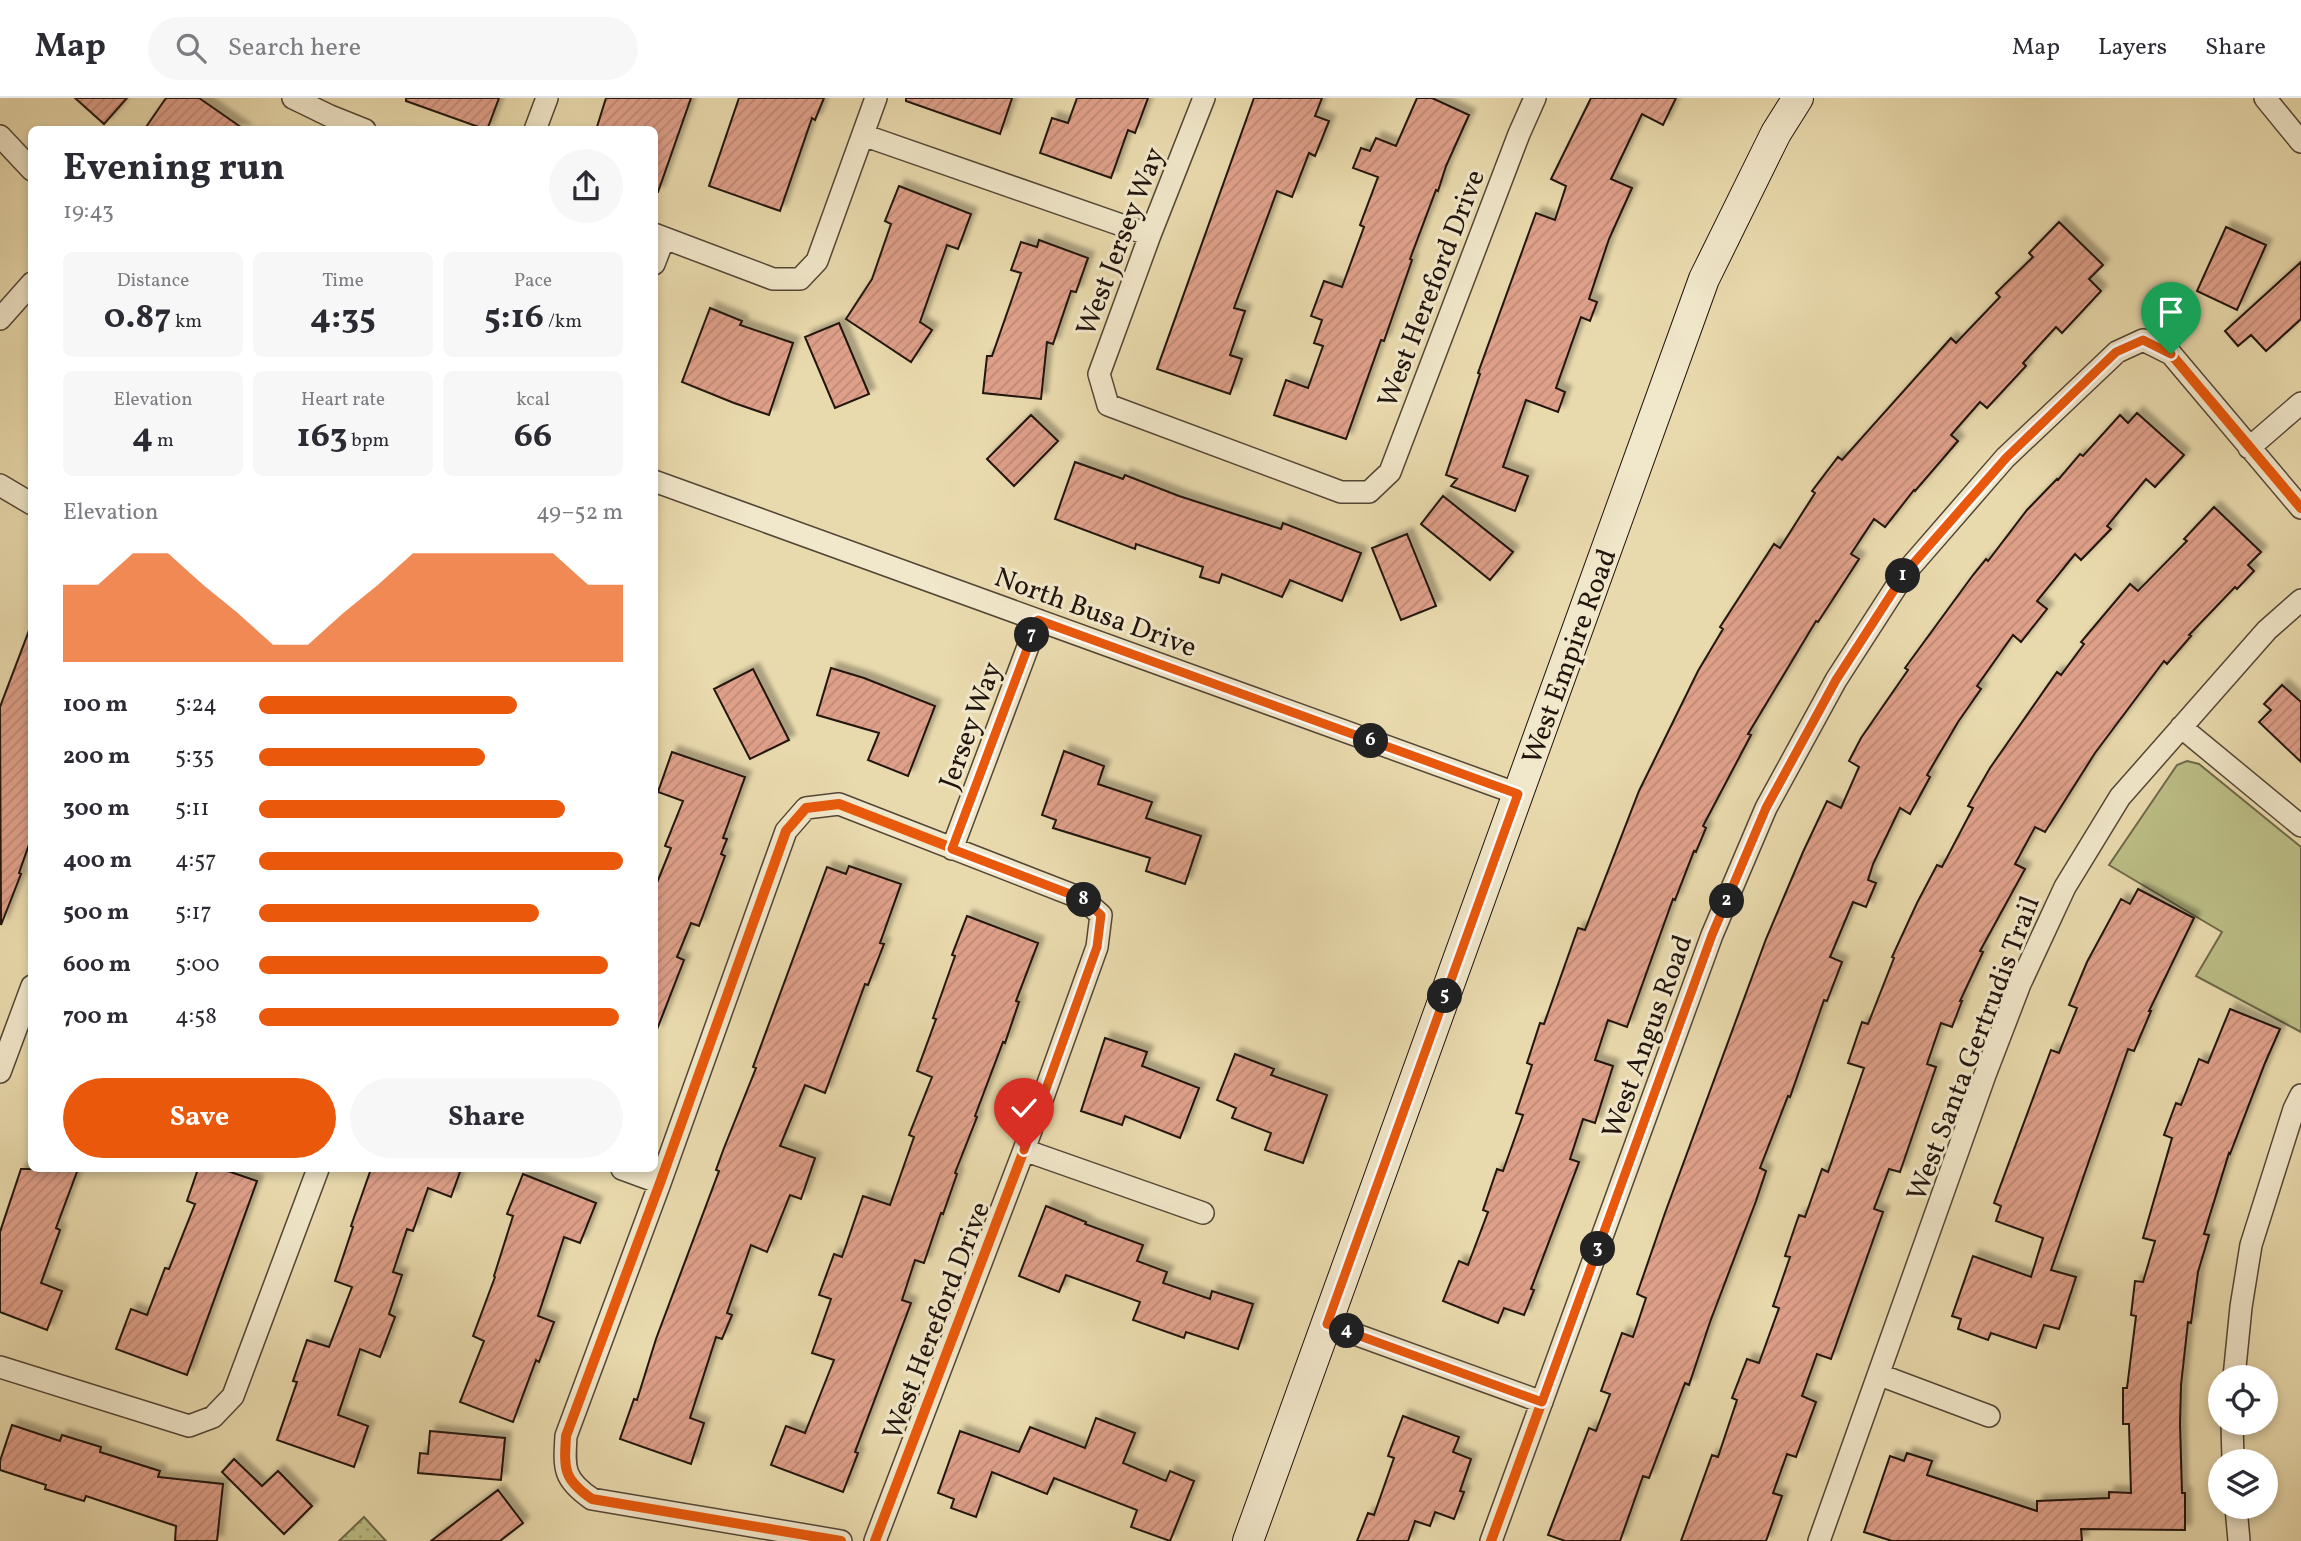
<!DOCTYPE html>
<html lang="en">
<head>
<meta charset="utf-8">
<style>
  :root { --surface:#fff; --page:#f7f7f7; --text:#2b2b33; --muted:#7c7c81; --line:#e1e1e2; --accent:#ea580c }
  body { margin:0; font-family:Vollkorn,serif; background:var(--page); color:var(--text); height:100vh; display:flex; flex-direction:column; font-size:26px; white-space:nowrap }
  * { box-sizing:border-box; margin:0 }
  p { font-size:23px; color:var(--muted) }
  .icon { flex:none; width:38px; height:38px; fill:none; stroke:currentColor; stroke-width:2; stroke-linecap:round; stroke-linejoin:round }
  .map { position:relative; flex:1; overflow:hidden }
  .side { position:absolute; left:28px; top:28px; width:630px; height:1046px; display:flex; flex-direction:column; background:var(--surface); border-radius:10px; box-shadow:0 4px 10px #0003 }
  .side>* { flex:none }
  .controls { position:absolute; left:2208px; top:1267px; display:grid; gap:14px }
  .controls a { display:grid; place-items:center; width:70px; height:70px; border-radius:50%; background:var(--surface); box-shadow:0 4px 10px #0003; font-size:35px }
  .pin { position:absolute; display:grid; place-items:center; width:60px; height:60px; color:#fff; margin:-72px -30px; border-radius:50% 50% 50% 0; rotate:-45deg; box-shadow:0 0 7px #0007 }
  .pin .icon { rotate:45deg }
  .km { position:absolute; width:35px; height:35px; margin:-18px; border-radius:50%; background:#222; color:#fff; font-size:19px; line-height:35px; text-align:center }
  .round { display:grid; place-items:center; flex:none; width:74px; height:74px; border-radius:37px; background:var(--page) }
  .summary { display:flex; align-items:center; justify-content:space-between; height:119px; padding:0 35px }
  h1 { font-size:38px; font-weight:700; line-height:52px }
  .stats { display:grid; grid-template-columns:repeat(3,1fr); gap:10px; height:119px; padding:7px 35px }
  .stats div { display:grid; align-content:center; border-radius:10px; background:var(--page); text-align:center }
  .stats b { font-size:35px; font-weight:700 }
  .stats small { font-size:19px; font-weight:400 }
  .stats p { font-size:19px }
  .chart { height:196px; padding:14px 35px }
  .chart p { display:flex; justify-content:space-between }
  .chart svg { width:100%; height:126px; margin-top:7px; fill:var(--accent); opacity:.7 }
  .button { display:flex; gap:14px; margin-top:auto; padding:14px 35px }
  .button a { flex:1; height:80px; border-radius:42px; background:var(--accent); color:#fff; font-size:28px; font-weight:700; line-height:80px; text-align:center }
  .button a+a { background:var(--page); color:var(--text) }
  ul { padding:0 35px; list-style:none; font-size:23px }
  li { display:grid; grid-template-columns:112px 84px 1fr; align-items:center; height:52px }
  li i { height:18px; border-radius:9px; background:var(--accent) }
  header { display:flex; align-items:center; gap:42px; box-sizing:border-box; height:98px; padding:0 35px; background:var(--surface); border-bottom:2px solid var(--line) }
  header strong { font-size:33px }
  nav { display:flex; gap:38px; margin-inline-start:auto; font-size:24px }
  .search { width:490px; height:63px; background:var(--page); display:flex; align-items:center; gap:18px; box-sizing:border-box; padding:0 24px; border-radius:38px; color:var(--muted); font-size:26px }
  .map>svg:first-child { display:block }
</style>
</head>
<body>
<header>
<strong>Map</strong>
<div class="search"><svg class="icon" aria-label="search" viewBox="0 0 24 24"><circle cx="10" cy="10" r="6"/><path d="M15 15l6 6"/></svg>Search here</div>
<nav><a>Map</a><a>Layers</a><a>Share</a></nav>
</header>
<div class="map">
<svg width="2301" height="1443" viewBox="0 0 2301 1443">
  <defs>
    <pattern id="grass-dots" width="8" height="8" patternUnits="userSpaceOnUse" patternTransform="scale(1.75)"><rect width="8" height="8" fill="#bcbe86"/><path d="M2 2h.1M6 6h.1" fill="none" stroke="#a1a272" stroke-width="1.8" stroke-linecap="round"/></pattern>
    <pattern id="building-hatch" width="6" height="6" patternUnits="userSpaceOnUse" patternTransform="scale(1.75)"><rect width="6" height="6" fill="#dfa08a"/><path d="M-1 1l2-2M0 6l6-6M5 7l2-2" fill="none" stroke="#bf8976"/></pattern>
    <filter id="shadow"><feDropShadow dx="6" dy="-6" stdDeviation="2" flood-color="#0004"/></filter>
  </defs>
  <rect width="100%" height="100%" fill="#e9daad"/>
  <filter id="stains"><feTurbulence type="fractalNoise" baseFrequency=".00286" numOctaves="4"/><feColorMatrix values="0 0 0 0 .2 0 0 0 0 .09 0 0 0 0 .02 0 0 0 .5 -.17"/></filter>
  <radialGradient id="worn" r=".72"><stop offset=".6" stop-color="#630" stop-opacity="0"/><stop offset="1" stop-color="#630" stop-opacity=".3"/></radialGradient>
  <path fill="url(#grass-dots)" stroke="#6e694a" stroke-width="2" d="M364 1419 386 1443H339Z"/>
  <path fill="#bcbe86" stroke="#6e694a" stroke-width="2" d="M2187 663 2199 666 2301 749V934L2196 878 2222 834 2109 767 2177 667Z"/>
  <path fill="url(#building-hatch)" stroke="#21140d" stroke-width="2" filter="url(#shadow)" d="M75 0H127L104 26Z
    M166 0H199L245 32H144Z
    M406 0H499L487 32 406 3Z
    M606 0H691L658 94H654V32H596Z
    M739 0H824L815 22 812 20 780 113 709 88Z
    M906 0H1012L1000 36 906 3Z
    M1077 0H1148L1135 35 1128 32 1111 80 1040 55 1052 20 1068 25Z
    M1254 0H1322L1315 18 1329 23 1315 58 1309 55 1292 99 1277 93 1234 210 1245 213 1230 257 1242 261 1230 296 1157 271Z
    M1417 0H1432L1469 17 1446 68 1438 93 1436 92 1410 161 1412 162 1384 243 1381 242 1346 341 1274 317 1286 282 1308 290 1323 248 1314 245 1322 222 1311 218 1324 183 1342 189 1364 129 1360 127 1378 79 1353 70 1361 50 1370 53 1376 40 1396 48Z
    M1591 0H1676L1663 27 1642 16 1611 81 1632 90 1609 141 1589 201 1597 204 1590 223 1581 219 1556 290 1565 294 1558 314 1526 302 1503 369 1528 378 1515 413 1451 388 1457 381 1446 377 1480 276 1478 275 1536 115 1555 122 1566 88 1551 81Z
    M899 88 971 116 958 151 947 147 920 224 932 232 911 264 846 221 872 181 891 126 885 123Z
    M2059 124 2103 167 2089 181 2101 193 2062 235 2056 229 2023 265 2026 268 1987 310 1980 304 1951 337 1958 343 1915 393 1914 392 1885 429 1874 421 1851 456 1859 461 1818 524 1816 523 1748 636 1751 637 1703 728 1706 730 1696 754 1694 753 1675 802 1673 801 1627 929 1608 922 1595 962 1613 968 1595 1025 1583 1021 1570 1061 1579 1064 1531 1191 1534 1192 1524 1217 1504 1210 1498 1225 1443 1203 1459 1163 1468 1167 1488 1114 1483 1112 1497 1071 1503 1073 1523 1017 1516 1015 1532 967 1527 965 1540 925 1544 926 1578 830 1585 832 1639 693 1698 573 1723 531 1720 529 1774 446 1780 450 1815 395 1812 393 1838 359 1842 362 1951 240 1956 245 2000 199 1996 195 2033 159 2029 155Z
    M2226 129 2266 147 2237 212 2197 193Z
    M1039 142 1088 160 1076 194 1071 193 1053 246 1047 244 1041 301 983 295 987 258H992L1021 175 1011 172 1021 144 1037 149Z
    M2301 164V221L2266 253 2251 237 2238 248 2225 233Z
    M710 210 742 223 740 227 793 245 769 317 734 305 682 284Z
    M839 225 869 296 835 310 805 239Z
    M2137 315 2184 357 2155 389 2146 381 2107 428 2111 431 2081 462 2075 456 2037 503 2047 511 2021 544 2013 537 1977 588 1981 591 1958 624 1927 677 1930 679 1910 716 1900 710 1873 766 1868 782 1876 785 1866 809 1853 804 1830 859 1842 864 1827 903 1824 902 1790 999 1788 998 1760 1070 1766 1073 1756 1103 1710 1224 1689 1287 1685 1285 1649 1380 1643 1378 1620 1443H1565L1548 1437 1589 1330 1596 1333 1610 1296 1601 1293 1622 1235 1633 1239 1646 1200 1637 1196 1665 1115 1766 841 1803 754 1827 703 1841 710 1859 669 1849 663 1861 640 1908 572 1905 570 1973 477 1986 461 1988 463 2027 412 2057 381 2058 382 2080 356 2083 358 2120 317 2128 325Z
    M1031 317 1058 343 1014 388 987 361Z
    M1075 364 1123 381 1125 377 1179 398 1281 431 1283 425 1361 455 1342 503 1290 482 1282 499 1222 476 1219 485 1200 479 1203 469 1136 446 1135 451 1055 421Z
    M1443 398 1513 454 1490 482 1421 426Z
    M2214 409 2261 454 2248 467 2254 473 2237 491 2235 489 2189 537 2191 538 2167 566 2164 563 2095 655 2045 734 2035 729 2015 766 2025 771 1980 853 1983 854 1960 903H1962L1952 929 1941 925 1927 966 1936 969 1900 1074 1889 1071 1874 1111 1883 1114 1831 1261 1817 1256 1802 1298 1816 1304 1796 1359 1787 1356 1773 1395 1782 1398 1766 1443H1681L1712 1357 1718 1359 1737 1302 1732 1300 1747 1261 1759 1265 1779 1210 1773 1208 1790 1159 1785 1158 1799 1117 1805 1119 1822 1071 1828 1074 1864 970 1848 965 1862 924 1868 926 1894 860 1892 859 1917 805 1937 767 1942 769 1973 710 1968 708 1990 670 2057 574 2061 577 2084 546 2081 544 2130 486 2138 493 2187 443 2184 441Z
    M1407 436 1436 508 1401 522 1372 450Z
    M30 530 32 531V738L19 775 21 776 1 827 0 609Z
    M831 570 864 580 935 608 908 678 868 662 879 635 817 617Z
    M753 571 789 642 750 661 714 591Z
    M2282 587 2301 604V664L2259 624 2271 612 2264 606Z
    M1064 653 1104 668 1098 686 1152 704 1146 720 1201 738 1185 786 1146 773 1150 760 1053 730 1056 722 1042 717Z
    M672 654 745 679 723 740 727 741 721 756 725 758 699 828 691 825 677 859 684 862 656 934 654 792 671 750 665 748 683 703 658 694Z
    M849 768 901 786 880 845 884 846 868 887 865 886 825 995 805 987 780 1048 815 1060 801 1101 790 1097 767 1154 751 1147 727 1215 732 1217 722 1241 716 1239 690 1320 704 1325 691 1366 620 1341 634 1301 637 1302 656 1241 719 1073 716 1072 724 1050 756 970 753 969 827 769 846 776Z
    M2138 791 2194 820 2149 913H2151L2134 953 2128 951 2051 1172 2076 1179 2059 1231 2044 1227 2036 1250 1991 1235 1988 1242 1958 1231 1961 1221 1952 1218 1973 1158 2031 1179 2043 1140 1996 1123 2001 1108 1994 1105 2051 952 2059 955 2077 910 2069 907 2087 864 2121 801 2130 806Z
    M967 818 1038 845 1016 903 1019 904 1005 945 1003 944 975 1018 977 1019 955 1075 957 1076 943 1116 941 1115 924 1165 915 1162 902 1202 911 1205 855 1354 858 1355 843 1394 771 1367 786 1328 805 1335 834 1262 812 1255 831 1201 819 1197 834 1156 842 1159 863 1098 890 1107 914 1039 909 1037 932 979 917 973 936 921 933 920 955 858 952 857Z
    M2230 911 2280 931 2265 965 2230 1056 2229 1055 2204 1136 2209 1137 2198 1174 2191 1225 2188 1224 2181 1287 2180 1326 2182 1395H2185V1432L2081 1431 2082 1443H1892L1864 1434 1890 1358 1904 1363 1907 1355 1932 1363 1927 1377 2037 1413V1403L2109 1400V1394L2131 1395 2129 1326H2123V1290H2127L2136 1218 2131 1217 2135 1183 2143 1184 2155 1143 2143 1140 2172 1040 2164 1037 2176 1005 2181 1007 2199 961 2208 965Z
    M1105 940 1147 954 1142 968 1199 990 1180 1040 1125 1018 1122 1027 1081 1013Z
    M1235 956 1274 971 1271 977 1327 997 1303 1065 1265 1052 1271 1035 1232 1020 1236 1010 1217 1002Z
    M21 1071H78L56 1130 60 1132 41 1185 62 1193 47 1232 0 1214V1134Z
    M198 1071H222L257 1083 187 1277 116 1251 131 1211 147 1217 165 1170 169 1171 195 1106 187 1103Z
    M371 1071H461L451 1099 428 1090 413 1133 407 1131 393 1174 402 1177 389 1216 395 1219 380 1259 360 1251 338 1317 368 1328 354 1369 277 1342 297 1284 293 1283 307 1242 329 1249 352 1189 335 1183 353 1129 351 1128Z
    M523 1076 596 1105 580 1145 564 1139 538 1218 554 1224 539 1264 536 1262 513 1324 460 1304 484 1243 473 1238 495 1179 494 1178 513 1118 507 1116Z
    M1046 1108 1086 1124 1085 1126 1143 1147 1137 1163 1167 1174 1163 1185 1210 1201 1212 1193 1253 1206 1238 1251 1186 1234 1184 1240 1133 1222 1140 1204 1066 1177 1059 1194 1019 1178Z
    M1403 1318 1459 1339 1453 1354 1471 1361 1460 1393 1464 1394 1454 1421 1435 1414 1430 1428 1415 1423 1408 1443H1357L1368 1415 1374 1417 1394 1360 1388 1358Z
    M1096 1320 1135 1335 1123 1365 1166 1383 1170 1373 1194 1383 1170 1443 1131 1429 1137 1412 1054 1380 1047 1396 992 1374 976 1419 951 1410 954 1401 938 1395 960 1333 1019 1354 1030 1329 1085 1350Z
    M12 1327 60 1343 62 1337 101 1349 100 1354 160 1373 158 1379 223 1386 217 1443H175L176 1428 86 1398 84 1403 45 1391 46 1387 0 1372V1363Z
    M430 1333 505 1340 501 1382 418 1375 420 1355 428 1356Z
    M234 1361 262 1388 278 1373 312 1408 284 1436 222 1374Z
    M498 1392 523 1425 500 1443H431Z"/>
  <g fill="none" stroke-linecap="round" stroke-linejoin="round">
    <defs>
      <path id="street" d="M293 0 330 18 365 32
        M1204 0 1150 137 1099 276 1108 307 1341 394H1369L1390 374 1519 36 1535 0
        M2265 0 2301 44
        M535 32 547 0
        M863 37 1150 137
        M0 38 32 72
        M654 136 773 181H800L817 163 876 0
        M654 166 664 140
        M0 221 32 185
        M2249 350 2301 305
        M654 383 1518 696
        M0 387 32 406
        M2181 629 2301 728
        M952 751 1038 522
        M0 974 32 888
        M1024 1052 1203 1115
        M622 1071 660 1085
        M1327 1226 1542 1304
        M0 1269 189 1328 213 1319 233 1298 318 1071
        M1880 1277 1989 1318
        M2234 1279 2241 1209 2251 1147 2294 1011 2301 997
        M2232 1325 2233 1363
        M2236 1409 2239 1443
        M841 1443 592 1401C563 1381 564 1371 566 1338L660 1085 786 733 806 710 839 706 1083 801 1101 817 1097 849 1024 1052 875 1443
        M1491 1443 1712 837 1766 710 1836 582 1905 475 2005 360 2117 254 2143 242 2171 256 2301 410
        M1819 1443 1985 977 2020 886 2065 789 2120 699 2267 532 2301 502"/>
      <path id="secondary" d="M1248 1443 1704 181 1776 35 1798 0"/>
    </defs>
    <use href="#street" stroke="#534635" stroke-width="24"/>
    <use href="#secondary" stroke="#21140d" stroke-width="32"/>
    <use href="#street" stroke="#f1e7ca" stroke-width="21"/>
    <use href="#secondary" stroke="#f1e7ca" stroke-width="30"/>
    <defs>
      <path id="cycleway" d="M841 1443 592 1401C563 1381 564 1371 566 1338L660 1085 786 733 806 710 839 706 1083 801 1101 817 1097 849 1024 1052 875 1443
        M1491 1443 1712 837 1766 710 1836 582 1905 475 2005 360 2117 254 2143 242 2171 256 2301 410"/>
    </defs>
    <use href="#cycleway" stroke="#f1e7ca" stroke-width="15"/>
    <use href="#cycleway" stroke="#e8590c" stroke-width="10"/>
  </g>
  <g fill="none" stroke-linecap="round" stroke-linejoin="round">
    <defs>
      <path id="route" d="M1024 1052 1097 849 1101 817 1083 801 952 751 1038 522 1518 696 1327 1226 1542 1304 1712 837 1766 710 1836 582 1905 475 2006 360 2116 254 2143 242 2171 256"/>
    </defs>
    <use href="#route" stroke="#fff" stroke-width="14"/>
    <use href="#route" stroke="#ea580c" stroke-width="9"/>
  </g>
  <g text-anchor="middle" stroke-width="6" stroke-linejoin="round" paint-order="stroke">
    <g font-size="28" fill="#21140d" stroke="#f1e7ca">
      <text transform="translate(1119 143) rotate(-69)" y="10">West Jersey Way</text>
      <text transform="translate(1430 190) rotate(-69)" y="10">West Hereford Drive</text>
      <text transform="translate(1096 513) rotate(20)" y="10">North Busa Drive</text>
      <text transform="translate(1568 558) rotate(-70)" y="10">West Empire Road</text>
      <text transform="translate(969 627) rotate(-70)" y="10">Jersey Way</text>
      <text transform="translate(1646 938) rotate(-70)" y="10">West Angus Road</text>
      <text transform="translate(1972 950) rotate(-69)" y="10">West Santa Gertrudis Trail</text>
      <text transform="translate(935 1222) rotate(-69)" y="10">West Hereford Drive</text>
    </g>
  </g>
  <rect width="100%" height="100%" filter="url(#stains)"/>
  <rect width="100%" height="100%" fill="url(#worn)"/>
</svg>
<div class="controls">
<a><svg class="icon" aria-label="locate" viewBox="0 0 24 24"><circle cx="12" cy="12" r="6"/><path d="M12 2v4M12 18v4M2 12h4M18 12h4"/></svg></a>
<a><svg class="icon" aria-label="layers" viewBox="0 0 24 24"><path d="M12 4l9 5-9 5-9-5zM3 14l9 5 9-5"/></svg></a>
</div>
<div class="pin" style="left:2171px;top:256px;background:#1e9e55"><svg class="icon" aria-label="arrive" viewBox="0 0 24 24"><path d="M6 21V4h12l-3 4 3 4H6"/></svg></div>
<div class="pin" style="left:1024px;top:1052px;background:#d93025"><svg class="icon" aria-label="check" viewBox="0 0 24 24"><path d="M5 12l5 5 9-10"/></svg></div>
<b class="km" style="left:1903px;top:478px">1</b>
<b class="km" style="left:1727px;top:803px">2</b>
<b class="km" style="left:1598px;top:1151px">3</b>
<b class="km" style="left:1347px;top:1233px">4</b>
<b class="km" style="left:1445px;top:898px">5</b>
<b class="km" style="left:1371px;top:643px">6</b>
<b class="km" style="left:1032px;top:537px">7</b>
<b class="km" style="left:1084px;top:802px">8</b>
<section class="side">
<div class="summary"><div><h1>Evening run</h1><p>19:43</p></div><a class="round"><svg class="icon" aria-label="share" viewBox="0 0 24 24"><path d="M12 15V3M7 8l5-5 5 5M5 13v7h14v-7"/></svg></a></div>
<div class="stats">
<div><p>Distance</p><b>0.87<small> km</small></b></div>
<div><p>Time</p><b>4:35</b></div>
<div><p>Pace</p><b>5:16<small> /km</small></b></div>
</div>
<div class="stats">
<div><p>Elevation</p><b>4<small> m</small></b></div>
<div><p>Heart rate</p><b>163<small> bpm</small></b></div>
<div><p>kcal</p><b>66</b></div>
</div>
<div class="chart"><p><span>Elevation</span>49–52 m</p>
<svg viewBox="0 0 160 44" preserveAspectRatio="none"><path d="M0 44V17L10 17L20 6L30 6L40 17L50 27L60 38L70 38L80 27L90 17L100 6L110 6L120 6L130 6L140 6L150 17L160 17V44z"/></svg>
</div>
<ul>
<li><b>100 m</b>5:24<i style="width:71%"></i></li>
<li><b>200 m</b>5:35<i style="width:62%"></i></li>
<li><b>300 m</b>5:11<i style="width:84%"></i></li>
<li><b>400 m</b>4:57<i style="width:100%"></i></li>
<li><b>500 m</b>5:17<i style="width:77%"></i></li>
<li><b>600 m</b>5:00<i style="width:96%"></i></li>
<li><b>700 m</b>4:58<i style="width:99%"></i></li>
</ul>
<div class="button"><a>Save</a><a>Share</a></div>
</section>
</div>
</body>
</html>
